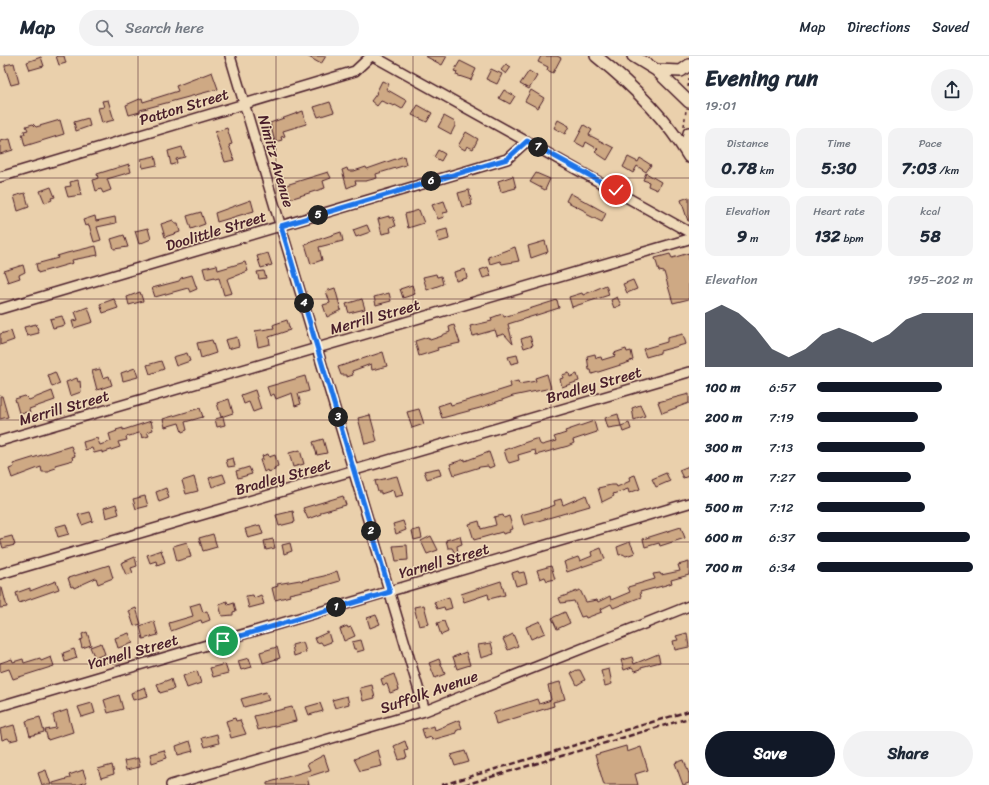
<!DOCTYPE html>
<html lang="en">
<head>
<meta charset="utf-8">
<style>
  :root { --surface:#fff; --page:#f2f2f3; --text:#1f2937; --muted:#747a83; --line:#e0e1e3; --accent:#111827 }
  body { margin:0; font-family:Sriracha,sans-serif; background:var(--page); color:var(--text); height:100vh; display:flex; flex-direction:column; font-size:15px; white-space:nowrap }
  * { box-sizing:border-box; margin:0 }
  p { font-size:13px; color:var(--muted) }
  .icon { flex:none; width:22px; height:22px; fill:none; stroke:currentColor; stroke-width:2; stroke-linecap:round; stroke-linejoin:round }
  .map { position:relative; flex:1; overflow:hidden }
  .side { display:flex; flex-direction:column; background:var(--surface); width:300px }
  .side>* { flex:none }
  .pin { position:absolute; display:grid; place-items:center; width:34px; height:34px; color:#fff; margin:-17px; border:2px solid #fff; border-radius:50%; box-shadow:0 1px 4px #0007 }
  .km { position:absolute; width:20px; height:20px; margin:-10px; border-radius:50%; background:#222; color:#fff; font-size:11px; line-height:20px; text-align:center }
  .round { display:grid; place-items:center; flex:none; width:42px; height:42px; border-radius:21px; background:var(--page) }
  .overview { display:flex; align-items:center; justify-content:space-between; height:68px; padding:0 16px }
  h1 { font-size:22px; font-weight:700; line-height:30px }
  .metrics { display:grid; grid-template-columns:repeat(3,1fr); gap:6px; height:68px; padding:4px 16px }
  .metrics div { display:grid; align-content:center; border-radius:10px; background:var(--page); text-align:center }
  .metrics b { font-size:17px; font-weight:700 }
  .metrics small { font-size:11px; font-weight:400 }
  .metrics p { font-size:11px }
  .chart { height:112px; padding:8px 16px }
  .chart p { display:flex; justify-content:space-between }
  .chart svg { width:100%; height:72px; margin-top:4px; fill:var(--accent); opacity:.7 }
  .cta { display:flex; gap:8px; margin-top:auto; padding:8px 16px }
  .cta a { flex:1; height:46px; border-radius:24px; background:var(--accent); color:#fff; font-size:16px; font-weight:700; line-height:46px; text-align:center }
  .cta a+a { background:var(--page); color:var(--text) }
  ul { padding:0 16px; list-style:none; font-size:13px }
  li { display:grid; grid-template-columns:64px 48px 1fr; align-items:center; height:30px }
  li i { height:10px; border-radius:5px; background:var(--accent) }
  header { display:flex; align-items:center; gap:24px; box-sizing:border-box; height:56px; padding:0 20px; background:var(--surface); border-bottom:1px solid var(--line) }
  header strong { font-size:19px }
  nav { display:flex; gap:22px; margin-inline-start:auto; font-size:14px }
  .search { width:280px; height:36px; background:var(--page); display:flex; align-items:center; gap:10px; box-sizing:border-box; padding:0 14px; border-radius:22px; color:var(--muted); font-size:15px }
  main { display:flex; flex:1; min-height:0 }
  .map>svg:first-child { display:block }
</style>
</head>
<body>
<header>
<strong>Map</strong>
<div class="search"><svg class="icon" aria-label="search" viewBox="0 0 24 24"><circle cx="10" cy="10" r="6"/><path d="M15 15l6 6"/></svg>Search here</div>
<nav><a>Map</a><a>Directions</a><a>Saved</a></nav>
</header>
<main>
<div class="map">
<svg width="689" height="729" viewBox="0 0 689 729">
  <rect width="100%" height="100%" fill="#ead0ac"/>
  <filter id="ink" filterUnits="userSpaceOnUse"><feTurbulence type="fractalNoise" baseFrequency=".025" numOctaves="2"/><feDisplacementMap in="SourceGraphic" scale="8" xChannelSelector="R" yChannelSelector="G"/><feConvolveMatrix kernelMatrix="1 2 1 2 8 2 1 2 1" color-interpolation-filters="sRGB"/></filter>
  <g filter="url(#ink)">
    <path fill="#cea984" stroke="#4a1f2b" d="M56 0H64L66 7 59 9Z
      M307 0H326L321 8Z
      M425 0H447L442 9Z
      M541 0H557L561 2 553 17 547 14 548 11 538 6Z
      M41 1 44 10 30 14 27 6Z
      M460 5 476 13 471 24 456 19 457 16 454 15Z
      M14 7 19 27 11 29 5 11V9Z
      M506 8 511 11 506 18 501 14Z
      M491 13 502 18 497 28 486 23Z
      M529 15 537 20 529 33 520 28Z
      M212 16 218 33 140 54V56L129 59 126 49 142 42 143 46 178 35 176 30Z
      M382 25 389 28 386 33 407 45 402 53 395 49 394 50 381 45 377 50 371 45 377 37H376Z
      M504 34 515 40 510 48 499 42Z
      M531 34 544 42 538 52 525 45Z
      M108 44 114 64 102 67 98 52 104 51 102 45Z
      M330 46 334 56 318 61 314 51Z
      M418 49 432 57 427 66 412 59Z
      M303 55 306 68 283 75 285 80 281 81 282 84 275 86 270 67Z
      M444 60 455 66V70L451 78 438 71Z
      M88 62 90 70 76 75 74 66Z
      M60 64 64 78 25 90 22 78H25L24 75 28 74 26 70 33 68 36 71Z
      M558 64 569 70 565 78 554 72Z
      M584 69 592 74 589 79 614 92 607 104 595 96 598 93 586 86 584 91 575 86Z
      M227 72 232 88 229 89 234 104 225 106 215 76Z
      M466 76 478 83 473 93 467 90 465 94 458 90Z
      M10 83 13 94 0 98V85Z
      M182 91 185 101 176 103 177 107 171 109 168 95Z
      M438 94 445 98 441 105 434 101Z
      M155 100 157 109 143 112 141 103Z
      M404 100 406 109 376 118 377 122 366 125H355L356 128 347 132 342 114 347 112 348 115H354L366 111 367 113Z
      M628 101 638 106 640 102 651 109 646 116 637 110 633 117 623 111Z
      M129 108 131 116 107 123 111 134 103 137 101 133 96 135 93 124 98 122 97 118Z
      M328 116 331 122 323 125 325 132 290 143 286 129Z
      M536 117 550 123 545 134 530 126Z
      M646 117 661 126 657 134 648 130 649 126 643 124Z
      M513 120 516 132 501 136 498 125Z
      M78 124 81 139 68 141 65 131 71 130 70 126Z
      M51 131 55 141 51 142 52 144 45 147 40 135Z
      M469 134 472 149 462 151 458 137Z
      M25 137 29 151 18 155 14 140Z
      M570 137 606 157 602 166 586 158 587 156 566 145Z
      M689 141V165H688L681 144Z
      M251 144 254 155 217 166 215 157Z
      M444 145 448 156 443 157 444 161 438 163 432 149Z
      M419 154 424 167 408 172 405 158Z
      M201 156 205 168 191 173 187 160Z
      M95 160 96 165 115 161 116 167 97 171 101 184 94 186 89 169 85 170 83 164Z
      M389 160V162L393 161 396 170 390 171 391 176 382 178 378 163Z
      M173 164 175 168H178L180 176 165 181 161 168Z
      M367 169 370 176 356 181 353 174Z
      M148 172 151 183 139 188 135 175Z
      M447 173 449 183 439 186 436 176Z
      M341 176 343 185 319 191 322 204 311 208 305 188Z
      M124 179 128 191 114 193 111 183Z
      M545 185 548 196 531 202 528 190Z
      M96 190 98 199 72 204 73 207 38 217 36 208 58 202 57 200 67 197Z
      M515 191 519 205 502 208 500 205 490 208 488 201Z
      M268 197 272 209 261 212 257 200Z
      M689 197V243L673 247 664 216 659 215 655 202 670 198 672 202Z
      M245 206 248 215 227 223 232 237 224 239 219 222 215 223V221L206 223 203 212 217 209 218 214Z
      M23 209 25 216 19 219 20 222 8 226 4 215Z
      M488 211 491 220 483 222 480 214Z
      M465 213 467 222 456 225 454 216Z
      M264 215 266 222 259 223 257 216Z
      M436 218 437 221 441 220 443 228 427 234 423 221Z
      M192 219 197 233 190 236 188 232 155 241 152 232 179 225 181 222Z
      M633 224 637 233 627 237 623 228Z
      M412 229 415 238 403 242 400 233Z
      M606 229 609 239 572 251 569 241 582 237 583 239Z
      M335 232 341 254 327 261 323 249 330 247 326 235Z
      M140 236 143 245 129 249 127 241Z
      M389 237 391 245 376 249 374 241Z
      M617 241 621 249 614 252 611 244Z
      M114 243 118 252 103 257 100 248Z
      M362 243 365 253 349 257 346 248Z
      M557 244 559 252 508 268 513 288 504 278 497 280 495 274 473 280 470 270 492 265 491 262 499 259 503 258 504 261Z
      M88 251 93 266 74 272 72 265 78 264 75 256Z
      M62 260 65 269 53 272 50 263Z
      M287 264 290 274 269 281 270 288 258 291 255 275 274 272 273 269 275 268Z
      M36 268 39 277 27 280 24 271Z
      M454 269 460 287 437 292 438 294 419 300 415 285 428 281 430 284 442 280V279L450 276 449 271Z
      M11 275 14 284 0 289V278Z
      M683 278 686 288 660 295V297L646 301 643 293 667 286V282Z
      M530 280 533 289 524 292 521 283Z
      M237 281 239 290 228 293 225 284Z
      M212 284 216 297 201 302 197 287Z
      M626 293 627 296 631 295 633 304 630 305V306L592 318 591 314H589L587 300 595 298 596 302 601 301 602 304 615 300 614 297Z
      M383 296 387 310 372 314 371 308 352 315 353 319 347 321V319H341L338 311Z
      M187 297 190 305 176 310 173 301Z
      M517 299 519 306 511 308 508 301Z
      M161 305 164 313 150 318 147 309Z
      M135 312 138 321 123 325 121 317Z
      M100 313 103 322 109 320 112 329 97 334 92 315Z
      M55 316 60 328 52 331 48 319Z
      M569 317 570 321 577 318 579 325 562 331 560 323 563 322 562 319Z
      M547 318 551 332 513 340 480 352 442 362 438 350 450 346 451 349 476 342 511 331 510 327 518 325 519 328 536 325 535 322Z
      M305 320 309 335 298 338 301 348 295 350 292 337 276 343 274 338 270 340 267 331Z
      M77 322 78 326 80 325 81 336 70 340 66 326Z
      M255 334 261 353 253 356 249 346 244 348 241 339Z
      M52 335 55 344 29 353 30 356 19 357 15 343 25 340 29 344Z
      M689 338V347L662 357 658 346Z
      M0 340H2L8 361 0 363Z
      M229 343 233 357 221 361 217 347Z
      M640 349 645 360 634 364 632 352Z
      M200 352 203 361 185 366 187 374 182 376 179 367 165 371 163 363Z
      M419 353 424 368 412 372 407 356Z
      M618 358 621 370 608 372 605 362Z
      M370 359 377 385 365 388 358 362Z
      M223 361 225 369 217 371 215 363Z
      M151 365 153 374 147 376 149 380 142 382 141 378 139 377 126 381 127 384 118 386 120 391 102 397V395L94 397 92 392 85 394 83 386 97 382 100 389 111 385 109 378 117 375 116 374 123 372V374Z
      M594 365 597 376 573 384 574 387 568 390 536 399 535 394 518 399 519 404 509 407 507 404 504 394 535 383H538L540 388 542 389 556 385 554 381 566 377 565 375Z
      M629 367 631 373 623 376 621 370Z
      M323 383 327 397 317 399 313 386Z
      M71 390 75 400 72 401 73 404 55 409 56 412 50 414 49 416H42L41 411 12 422 9 413 14 411 13 408Z
      M300 394 304 408 293 411 289 397Z
      M489 396 494 410 489 412 488 410 480 411 454 419 450 408 465 403V405Z
      M268 398 269 401 275 399 278 410 274 412 275 414 268 416 267 414 264 416 260 404 263 403 262 400Z
      M233 402 235 410 228 411 226 404Z
      M689 410V420L683 422 679 414Z
      M249 411 252 418 238 422 236 415Z
      M439 412 441 419 427 423 424 415Z
      M666 417 670 425 656 431 652 423Z
      M223 418 226 426 212 431 209 422Z
      M635 419 640 433 629 437 628 433 613 438 614 440 602 446 598 432 611 429H616L617 431 630 425 629 421Z
      M397 420 403 439 395 441 393 434 381 438V436H378L375 425Z
      M194 421 198 435 186 438 182 425Z
      M166 432 169 442 159 446 156 436Z
      M586 439 590 450 524 469 521 459 547 452 555 449 554 445 561 443 563 449Z
      M145 440 148 450 136 453 133 443Z
      M343 440 346 449 321 456V458L308 463 303 452Z
      M116 448 119 458 106 462 104 452Z
      M293 455 295 466 279 470 276 459Z
      M90 456 93 465 82 469 78 459Z
      M503 459 504 462 509 460 513 473 509 474 510 476 503 478 502 476 474 484 469 468 479 465 481 473 496 469 494 461Z
      M403 465 406 474 396 478 393 468Z
      M66 468 69 478 58 481 55 471Z
      M260 469 263 478 248 482 245 473Z
      M681 471 685 482 660 490 659 487 645 491 643 483Z
      M420 473 422 482 414 484 412 475Z
      M213 478 217 491 203 495 199 482Z
      M12 480 15 489 3 492 0 483Z
      M431 480 438 494 427 498 421 485Z
      M460 480 462 488 457 490 459 504 452 492H448L446 484Z
      M273 483 275 492 266 494 264 485Z
      M187 486 191 501 177 505 173 490Z
      M630 486 635 497 626 500 623 498 619 499 617 491Z
      M290 487 292 495 284 498 282 489Z
      M407 489 408 504 396 505 393 490Z
      M601 492 605 503 567 516 564 506 578 501 580 505 592 500 591 496Z
      M161 494 165 506 157 509 156 505 150 507 147 499Z
      M135 501 137 510 131 512 133 517 126 519 121 507Z
      M689 506V519L671 524 672 527 666 529 640 536 641 541 613 552 611 548 601 553 602 556 586 562 585 560 581 561 574 545 561 547 559 542 580 534 586 546 597 544 598 546 610 540 611 544 630 536 628 531 655 523 653 518 660 517 661 519 680 515 678 509Z
      M109 509 113 522 98 528 96 522 74 532 73 530 71 531 68 522Z
      M551 510 555 523 547 525 545 521 540 523 537 514Z
      M337 515 340 525 316 532 289 538 290 540 275 544 272 532 278 530 277 528 300 524 301 525 324 520Z
      M518 515 519 517 524 516 527 527 516 530 512 517Z
      M56 525 59 533 19 547 16 537 30 532V535Z
      M501 525 505 539 489 543 488 538 464 546 461 538Z
      M0 532H2L7 551 0 552Z
      M253 539 254 542 261 539 264 548 249 552 246 540Z
      M449 541 452 552 445 554 444 551 437 553 434 546Z
      M227 545 228 549 234 547 236 555 233 556V559L222 560 219 548Z
      M200 547 203 556 207 555 210 564 202 567 201 564 171 575 169 567 193 560 190 550Z
      M424 549 429 568 419 570 414 551Z
      M136 552 141 568 134 570 129 555Z
      M565 556 570 567 557 573 552 562Z
      M376 559 380 568 370 572 367 562Z
      M154 565 158 579 143 583 140 570Z
      M444 565 448 576 441 579 437 567Z
      M540 565 545 577 531 583 526 571Z
      M347 570 348 572 351 571 355 580 344 585 340 573Z
      M87 576 91 589 82 592 80 584 83 583 82 578Z
      M328 576 331 586 323 589 321 586 317 587 315 582Z
      M129 577 133 587 118 592 115 582Z
      M687 577 689 591 675 594 673 585 678 584 676 580Z
      M513 578 518 590 508 594 503 583Z
      M361 584 364 594 357 596 356 593H354L352 586Z
      M303 586 306 596 294 600 292 589Z
      M101 587 105 598 95 602 90 591Z
      M491 587 494 598 481 602 478 589Z
      M277 591 280 602 263 607 260 596Z
      M74 593 77 602 65 606 63 597Z
      M466 596 470 609 457 613 453 601Z
      M658 598 660 606 641 611V613L635 615 632 611 624 614 621 604 632 601 634 608Z
      M51 601 54 610 13 623 9 613 0 616V607L12 603 13 606 23 603 24 607 40 602 41 605Z
      M249 602 252 611 241 614 238 605Z
      M439 603 445 618 435 622 429 607Z
      M225 608 228 617 213 621 210 612Z
      M609 613 612 628 605 630 601 615Z
      M577 614H580L585 624 577 629 571 617Z
      M197 615 201 627 187 632 183 620Z
      M394 618 399 634 390 637 387 628 383 629 381 623Z
      M171 623 174 633 160 637 157 628Z
      M560 626 565 643 553 646 554 650 496 668 493 657 537 643 539 648 551 644 548 629Z
      M372 629 375 642 363 645 360 632Z
      M145 631 148 640 133 644 131 637Z
      M266 636 269 644 244 651 241 643Z
      M119 639 123 653 108 657 104 644Z
      M347 640 349 648 335 652 332 644Z
      M92 647 95 657 82 661 78 651Z
      M320 647 323 655 309 659 306 651Z
      M292 651 296 665 258 674 254 660Z
      M67 654 73 676 48 684 45 674 56 672 53 659Z
      M40 661 44 676 30 680 26 665Z
      M235 662 236 665 240 664 246 678 231 682 226 665Z
      M459 664 462 672 456 675 457 677 432 684 431 681 425 683 422 673 434 670 435 674Z
      M14 669 18 683 10 685 8 682 2 684 0 673Z
      M217 678 219 687 205 691 202 682Z
      M190 685 193 695 178 699 176 690Z
      M405 685 408 694 405 695 407 702 399 704 394 690Z
      M626 690 627 696 641 691 648 714 635 718 638 729H604L595 699Z
      M164 694 167 702 152 707 150 698Z
      M378 694 382 710 360 715 354 703Z
      M465 695 469 706 455 710 451 699Z
      M324 699 329 714 307 721 309 729H267V727L310 714 307 708Z
      M138 702 140 711 126 714 124 705Z
      M684 704 689 718V727L683 729 675 707Z
      M112 709 114 718 101 722 98 713Z
      M46 714 51 729H42L38 717Z
      M83 714 87 726 78 729H53V727L70 722 69 719Z"/>
    <g fill="none" stroke-linecap="round" stroke-linejoin="round">
      <defs>
        <path id="minor" d="M230 0 425 655
          M373 0 689 176
          M0 121 355 15 371 0
          M0 253 507 103 527 85
          M0 385 689 183
          M0 518 689 316
          M0 650 689 447
          M171 729 425 655 689 550"/>
        <path id="major" d="M596 0C631 28 666 62 689 101
          M633 0 656 14 689 46
          M656 14 681 15 689 9
          M686 96 689 77"/>
      </defs>
      <use href="#minor" stroke="#4a1f2b" stroke-width="12"/>
      <use href="#major" stroke="#4a1f2b" stroke-width="14"/>
      <path stroke="#4a1f2b" stroke-width="1.5" stroke-dasharray="3 3" stroke-linecap="butt" d="M688 31 689 23
        M684 70 686 54"/>
      <use href="#minor" stroke="#efdab9" stroke-width="9"/>
      <use href="#major" stroke="#efdab9" stroke-width="11"/>
      <path stroke="#4a1f2b" stroke-width="2.5" stroke-dasharray="6 3" stroke-linecap="butt" d="M442 729 689 655
        M464 729 689 662"/>
    </g>
  </g>
  <g fill="none" stroke-linecap="round" stroke-linejoin="round" filter="url(#ink)">
    <defs>
      <path id="route" d="M223 585 390 536 281 170 507 103 527 85 616 134"/>
    </defs>
    <use href="#route" stroke="#fff" stroke-width="8"/>
    <use href="#route" stroke="#1a73e8" stroke-width="5"/>
  </g>
  <path fill="none" stroke="#4a1f2b" stroke-width="1" stroke-opacity="0.55" d="M138 0V729M276 0V729M413 0V729M551 0V729M0 122H689M0 243H689M0 364H689M0 486H689M0 608H689"/>
  <g text-anchor="middle" stroke-width="3" stroke-linejoin="round" paint-order="stroke">
    <g font-size="15" fill="#4a1f2b" stroke="#efdab9">
      <text transform="translate(184 51) rotate(-17)" y="5">Patton Street</text>
      <text transform="translate(276 105) rotate(74)" y="5">Nimitz Avenue</text>
      <text transform="translate(216 175) rotate(-17)" y="5">Doolittle Street</text>
      <text transform="translate(375 261) rotate(-16)" y="5">Merrill Street</text>
      <text transform="translate(594 329) rotate(-16)" y="5">Bradley Street</text>
      <text transform="translate(64 352) rotate(-16)" y="5">Merrill Street</text>
      <text transform="translate(283 421) rotate(-16)" y="5">Bradley Street</text>
      <text transform="translate(444 505) rotate(-16)" y="5">Yarnell Street</text>
      <text transform="translate(133 596) rotate(-16)" y="5">Yarnell Street</text>
      <text transform="translate(429 636) rotate(-19)" y="5">Suffolk Avenue</text>
    </g>
  </g>
</svg>
<div class="pin" style="left:223px;top:585px;background:#1e9e55"><svg class="icon" aria-label="arrive" viewBox="0 0 24 24"><path d="M6 21V4h12l-3 4 3 4H6"/></svg></div>
<div class="pin" style="left:616px;top:134px;background:#d93025"><svg class="icon" aria-label="check" viewBox="0 0 24 24"><path d="M5 12l5 5 9-10"/></svg></div>
<b class="km" style="left:336px;top:551px">1</b>
<b class="km" style="left:371px;top:475px">2</b>
<b class="km" style="left:338px;top:361px">3</b>
<b class="km" style="left:304px;top:247px">4</b>
<b class="km" style="left:318px;top:159px">5</b>
<b class="km" style="left:431px;top:125px">6</b>
<b class="km" style="left:538px;top:91px">7</b>
</div>
<section class="side">
<div class="overview"><div><h1>Evening run</h1><p>19:01</p></div><a class="round"><svg class="icon" aria-label="share" viewBox="0 0 24 24"><path d="M12 15V3M7 8l5-5 5 5M5 13v7h14v-7"/></svg></a></div>
<div class="metrics">
<div><p>Distance</p><b>0.78<small> km</small></b></div>
<div><p>Time</p><b>5:30</b></div>
<div><p>Pace</p><b>7:03<small> /km</small></b></div>
</div>
<div class="metrics">
<div><p>Elevation</p><b>9<small> m</small></b></div>
<div><p>Heart rate</p><b>132<small> bpm</small></b></div>
<div><p>kcal</p><b>58</b></div>
</div>
<div class="chart"><p><span>Elevation</span>195–202 m</p>
<svg viewBox="0 0 160 44" preserveAspectRatio="none"><path d="M0 44V11L10 6L20 11L30 20L40 33L50 38L60 33L70 24L80 20L90 24L100 29L110 24L120 15L130 11L140 11L150 11L160 11V44z"/></svg>
</div>
<ul>
<li><b>100 m</b>6:57<i style="width:80%"></i></li>
<li><b>200 m</b>7:19<i style="width:65%"></i></li>
<li><b>300 m</b>7:13<i style="width:69%"></i></li>
<li><b>400 m</b>7:27<i style="width:60%"></i></li>
<li><b>500 m</b>7:12<i style="width:69%"></i></li>
<li><b>600 m</b>6:37<i style="width:98%"></i></li>
<li><b>700 m</b>6:34<i style="width:100%"></i></li>
</ul>
<div class="cta"><a>Save</a><a>Share</a></div>
</section>
</main>
</body>
</html>
